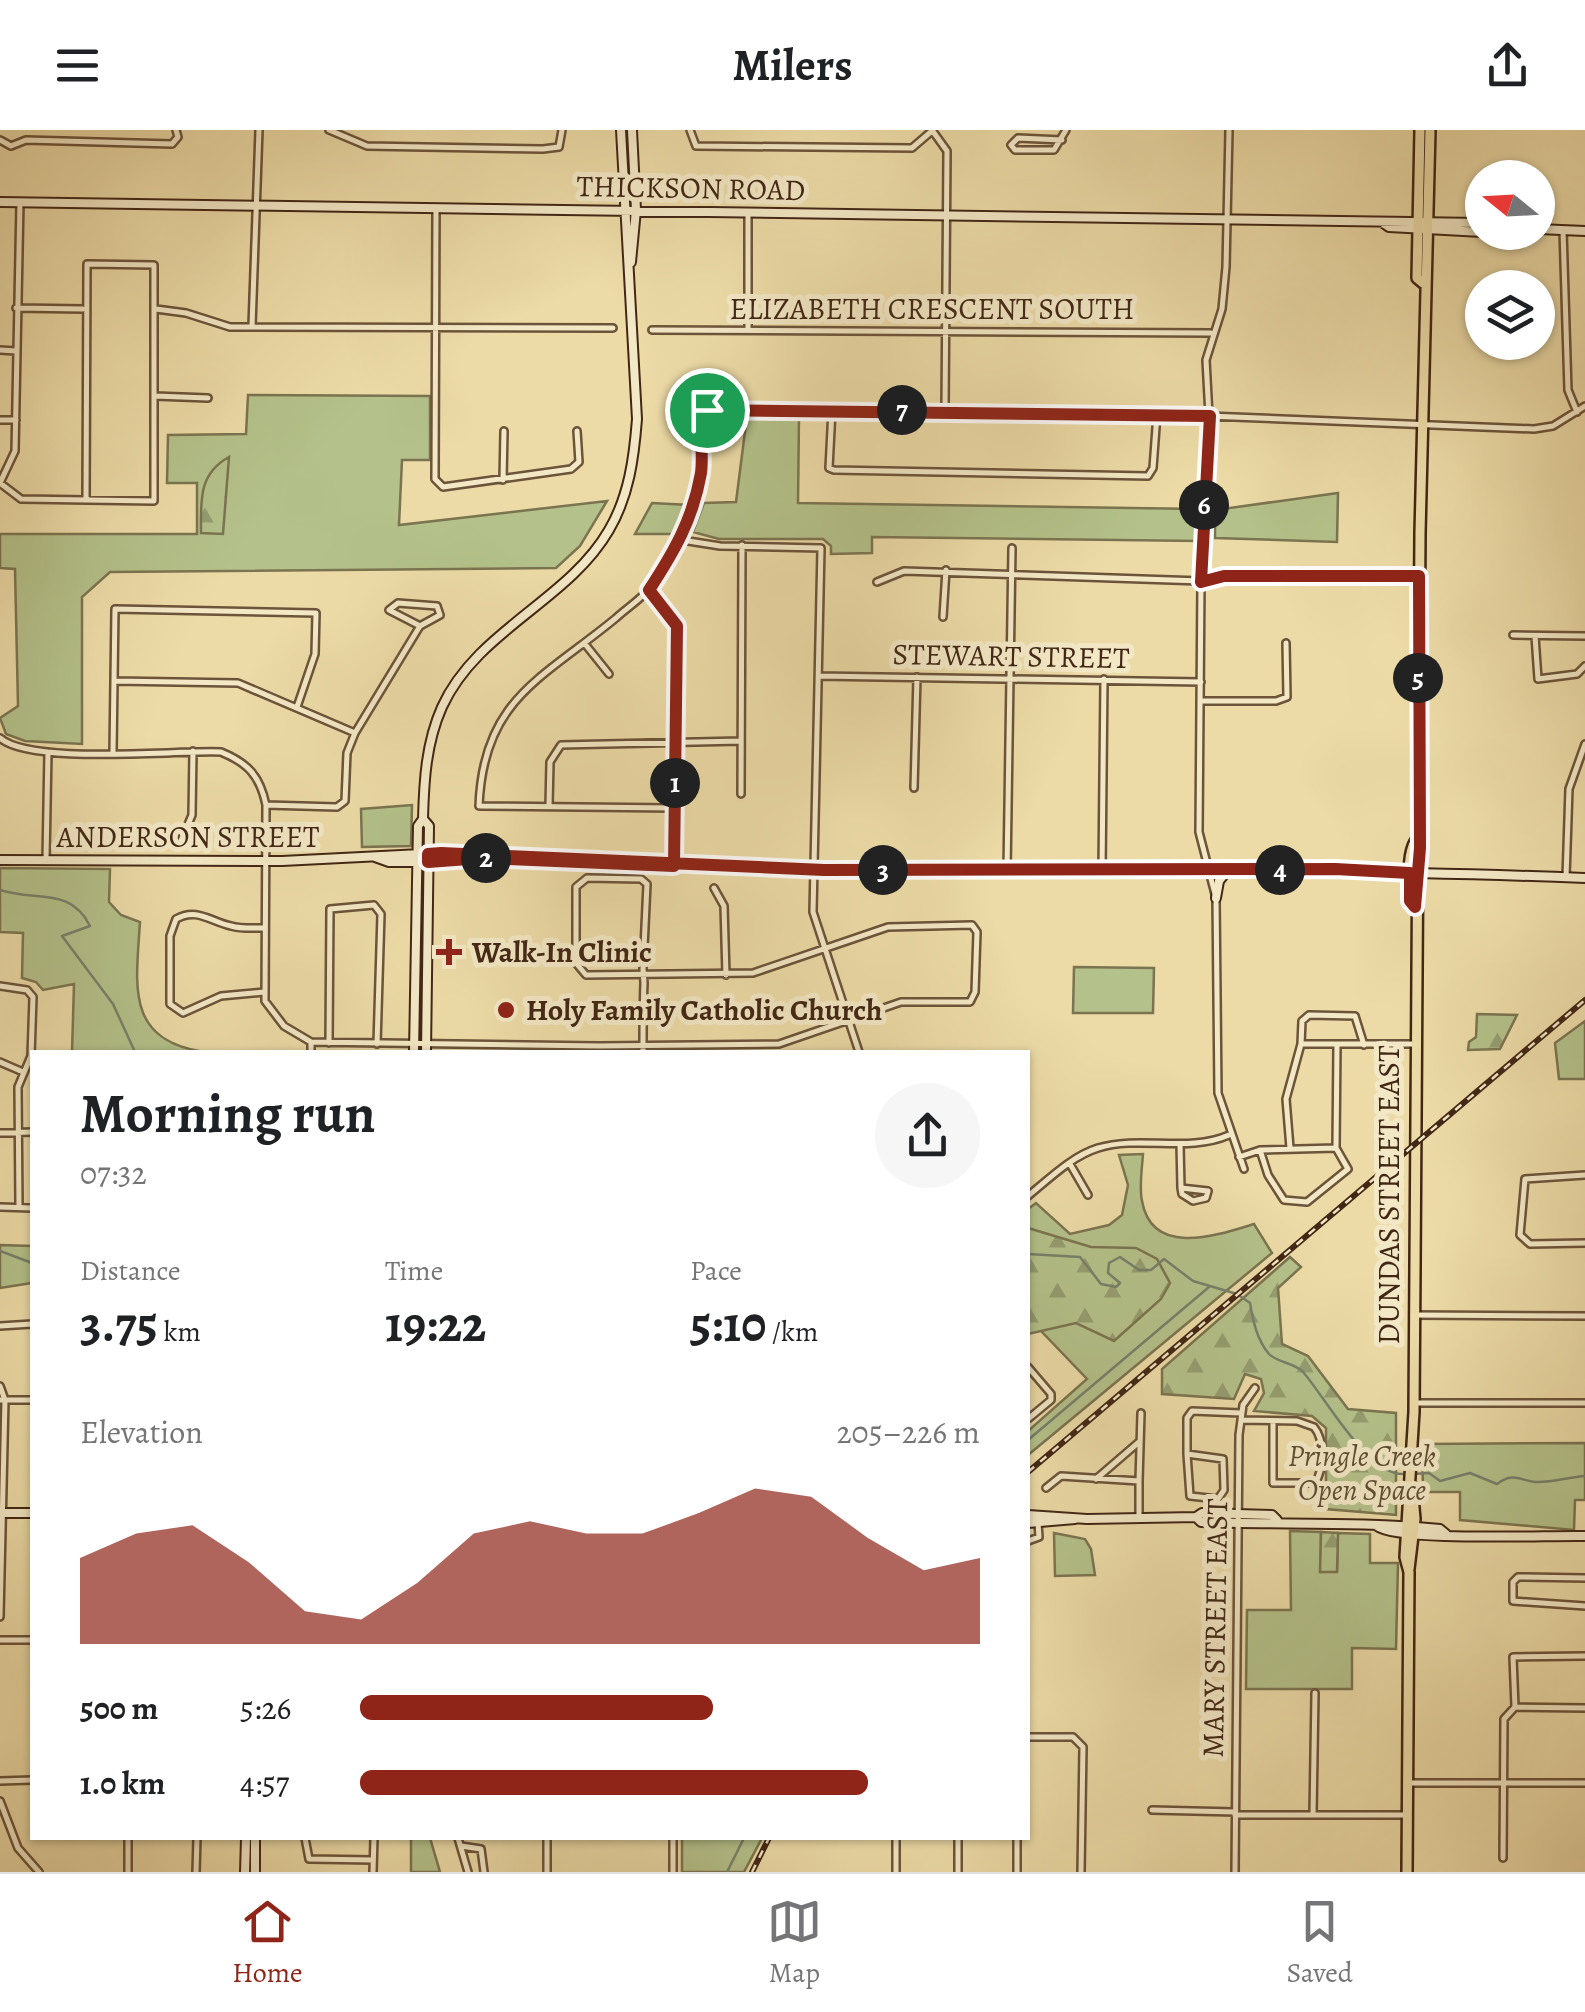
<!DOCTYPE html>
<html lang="en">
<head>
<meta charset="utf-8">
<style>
  :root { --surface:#fff; --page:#f6f6f6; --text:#202124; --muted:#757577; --line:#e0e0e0; --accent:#8f2418 }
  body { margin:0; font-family:Alegreya,serif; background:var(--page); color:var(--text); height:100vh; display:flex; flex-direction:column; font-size:38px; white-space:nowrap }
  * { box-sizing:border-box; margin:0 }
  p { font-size:32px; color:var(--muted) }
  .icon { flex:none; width:55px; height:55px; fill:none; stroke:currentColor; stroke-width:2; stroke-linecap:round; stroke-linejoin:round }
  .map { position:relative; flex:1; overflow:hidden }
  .panel { position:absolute; left:30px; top:920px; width:1000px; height:790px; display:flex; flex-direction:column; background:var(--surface); border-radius:0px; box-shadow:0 2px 8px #0004 }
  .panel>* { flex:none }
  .needle { width:65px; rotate:288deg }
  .buttons { position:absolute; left:1465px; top:30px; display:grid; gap:20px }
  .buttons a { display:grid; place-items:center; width:90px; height:90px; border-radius:50%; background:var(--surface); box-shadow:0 2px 8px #0004; font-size:50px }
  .pin { position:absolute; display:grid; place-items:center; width:85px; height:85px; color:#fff; margin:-42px; border:5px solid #fff; border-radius:50%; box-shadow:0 2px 10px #0007 }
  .km { position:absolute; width:50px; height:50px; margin:-25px; border-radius:50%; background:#222; color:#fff; font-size:28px; line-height:50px; text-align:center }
  .round { display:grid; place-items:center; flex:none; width:105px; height:105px; border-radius:52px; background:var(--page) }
  .headline { display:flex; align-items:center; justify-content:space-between; height:170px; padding:0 50px }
  h1 { font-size:55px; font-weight:600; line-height:75px }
  .stats { display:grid; grid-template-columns:repeat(3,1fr); gap:15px; height:170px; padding:10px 50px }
  .stats div { display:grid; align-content:center }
  .stats b { font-size:50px; font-weight:600 }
  .stats small { font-size:28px; font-weight:400 }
  .stats p { font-size:28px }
  .chart { height:280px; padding:20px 50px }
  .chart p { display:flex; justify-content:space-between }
  .chart svg { width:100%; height:180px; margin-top:10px; fill:var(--accent); opacity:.7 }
  ul { padding:0 50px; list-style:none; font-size:32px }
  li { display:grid; grid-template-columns:160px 120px 1fr; align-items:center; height:75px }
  li i { height:25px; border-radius:12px; background:var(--accent) }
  header { display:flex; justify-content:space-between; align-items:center; height:130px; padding:0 50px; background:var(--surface); font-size:45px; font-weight:600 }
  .tabs { display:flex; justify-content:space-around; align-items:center; height:140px; border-top:2px solid var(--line); background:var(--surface); font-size:28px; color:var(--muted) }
  .tabs a { display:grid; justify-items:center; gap:5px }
  .tabs .active { color:var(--accent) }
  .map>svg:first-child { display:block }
</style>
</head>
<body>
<header><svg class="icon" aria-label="menu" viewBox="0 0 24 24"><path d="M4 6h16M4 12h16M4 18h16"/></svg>Milers<svg class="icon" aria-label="share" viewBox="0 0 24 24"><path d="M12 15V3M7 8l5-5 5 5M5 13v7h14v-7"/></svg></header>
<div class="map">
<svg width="1585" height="1742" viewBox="0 0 1585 1742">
  <defs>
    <pattern id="forest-firs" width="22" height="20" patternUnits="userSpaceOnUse" patternTransform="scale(2.5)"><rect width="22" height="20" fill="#b4c18a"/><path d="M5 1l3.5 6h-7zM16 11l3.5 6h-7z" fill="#949d70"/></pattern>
  </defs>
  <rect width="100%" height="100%" fill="#ecdba7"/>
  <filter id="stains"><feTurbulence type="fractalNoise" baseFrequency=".002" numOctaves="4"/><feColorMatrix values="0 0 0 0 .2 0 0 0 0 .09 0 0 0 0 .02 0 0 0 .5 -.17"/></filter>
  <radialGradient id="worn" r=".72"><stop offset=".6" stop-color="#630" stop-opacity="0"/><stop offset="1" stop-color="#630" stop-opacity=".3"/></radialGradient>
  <path fill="#b4c18a" stroke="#7b7450" stroke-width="2.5" d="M248 265 430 266V330H402L399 395 607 371 580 416 556 438 110 442 82 467V614L25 611 6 604 0 588 18 576 15 439 0 438V404H197V353H167L168 305 246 304Z
    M747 286 799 287 798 373 1198 379V411L872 407V423L831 424V416L823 409H719L693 402 704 373 736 372Z
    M1338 363 1337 412 1215 408V380Z
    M652 373 689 375 678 404H635Z
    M412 675 411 716 362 717 361 679Z
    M0 738 110 739 109 772 121 785 140 792C136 856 125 910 204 922H72L74 854 43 860 36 852 22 848 23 803 0 802Z
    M1074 837 1154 838 1153 883H1073Z
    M1585 891V949H1559L1555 913Z
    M1143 1024C1142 1039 1139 1057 1142 1071 1152 1128 1218 1105 1254 1094L1272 1123 1028 1325V1301L1087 1249 1041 1201 1028 1195V1079L1036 1073 1070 1104 1109 1095 1122 1085 1128 1055 1119 1025Z
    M0 1115 32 1116V1153L0 1158Z
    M1585 1313V1370H1575L1574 1400 1460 1390V1362H1423L1422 1314Z
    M1290 1401 1321 1402V1442L1337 1441 1338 1403 1370 1404V1433H1398L1396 1519 1352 1518V1559H1246L1247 1480H1291Z
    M1054 1403 1085 1409 1091 1419 1095 1445 1055 1446Z
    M411 1708H430L440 1742H411Z
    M682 1708H762L744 1742H682Z"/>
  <path fill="url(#forest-firs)" stroke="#7b7450" stroke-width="2.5" d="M229 327 223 404 201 403C201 371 198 344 229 327Z
    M1477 884 1517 885 1500 919 1468 920 1469 912 1476 907Z
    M1028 1098 1091 1117 1136 1118 1157 1129 1170 1153 1161 1169 1114 1211 1076 1193 1028 1204Z
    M1290 1127 1301 1137 1278 1158 1282 1214 1308 1226 1348 1279 1396 1283V1385L1326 1379V1298L1312 1286 1254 1281 1264 1263 1261 1249 1245 1244 1234 1269 1162 1264V1239Z
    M1321 1402 1338 1403 1337 1442H1320Z"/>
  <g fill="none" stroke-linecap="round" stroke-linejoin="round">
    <path stroke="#77806a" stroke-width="2.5" d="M0 760C35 772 70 756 90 796L62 806 113 874 135 922
      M158 922H160
      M0 1121 32 1133
      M1028 1124 1080 1127 1101 1154 1116 1157 1120 1153 1108 1143 1109 1133 1120 1127 1139 1140H1151L1164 1129 1193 1151 1237 1164 1250 1173C1253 1191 1257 1210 1269 1224 1277 1233 1294 1232 1303 1242 1326 1268 1368 1347 1405 1344
      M1028 1310 1209 1157
      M1413 1344 1429 1343 1440 1351 1470 1343 1497 1354C1513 1342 1520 1350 1535 1352 1550 1353 1570 1347 1585 1346
      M727 1742 744 1708"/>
    <defs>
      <path id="street" d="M329 0 367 16 543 19 559 17 562 0
        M690 0 696 16 912 18 933 0
        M932 0 947 21 945 280
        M1229 0 1226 137 1222 179 1206 230 1209 286 1201 451 1199 702 1216 768 1218 963 1244 1039
        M0 10 11 16 26 10 172 14 178 7 176 0
        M1062 10 1018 8 1011 15 1015 20H1054L1066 0
        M436 78 435 349 443 357 571 339 579 332 577 301
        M748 82V199
        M1563 100 1568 260 1577 282
        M16 178 83 179
        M156 179 186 183 230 197 613 198
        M252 196 259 0
        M652 200 1211 203
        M0 220 16 221
        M155 266 208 268
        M832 280 829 338 834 340 1148 346 1153 338 1157 284
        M0 290H16
        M503 350 504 301
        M0 353 21 369 154 371V135L87 134 86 370
        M0 353 15 321 20 72
        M682 410 720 416 821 418 813 782 859 922
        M877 452 904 441 1201 451 1224 446H1419
        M649 460 677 496 674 736
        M943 487 946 440
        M1513 505 1585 506
        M1535 506 1538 549 1577 544 1585 536
        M585 514 609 544
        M819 546 1201 552
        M115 551 238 553 355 603
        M1201 571H1276L1287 567 1286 513
        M0 608C31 635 174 620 221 622 248 633 260 646 266 675L265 871 284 896 311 912 599 916 779 914 901 872H970L975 862 977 802 972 795 888 797 753 843 586 845 576 833V757L587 748 641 749 647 754 643 839 644 853C643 876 643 899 643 922
        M113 622 115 479 316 483 315 524 297 577
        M914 658 917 547
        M741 664 742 415
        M266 675 337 677 345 671 347 623 355 603 420 496 440 485 437 476 398 473 389 480 420 496
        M549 676 550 632 561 615 741 611
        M674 678 479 676C483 569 542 549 616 488 627 478 641 469 650 458 678 424 696 383 701 340 704 319 697 300 707 280L1157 284 1534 299 1553 296 1585 276
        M181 711 192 685 193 621
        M46 729 48 622
        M1007 741 1012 418
        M1102 741 1104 549
        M1566 747 1569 659 1585 614
        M714 758 724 776 726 845
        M264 798C253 798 241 799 231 796 211 792 197 777 176 789L170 806V874L183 883 221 866 264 862
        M0 856 27 860 33 867 31 926 18 957 19 1077
        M329 913 330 779 374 775 381 784 377 914
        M1301 914 1302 891 1309 885 1355 886 1364 915
        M311 922V912
        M0 932 23 942
        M0 1003 32 1002
        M1180 1014 1181 1058 1182 1064 1193 1071 1206 1068 1208 1061 1181 1058
        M1290 1018 1286 969 1301 914H1415
        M1336 1018 1337 914
        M1260 1020 1268 1045 1284 1070 1307 1072 1348 1039 1336 1018
        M1239 1027 1260 1020 1336 1018
        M1070 1034 1088 1065
        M1585 1045 1525 1049 1520 1105 1530 1114 1585 1113
        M1028 1066C1049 1049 1072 1026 1098 1018 1141 1005 1188 1023 1229 1005
        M0 1077 32 1078
        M1413 1185 1585 1186
        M0 1196 32 1194
        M1028 1237 1051 1264V1270L1028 1289
        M0 1256 5 1270 0 1487
        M0 1270H32
        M1414 1273H1585
        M1241 1290 1297 1291 1314 1297C1325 1310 1324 1339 1315 1353H1273V1291
        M1187 1324 1223 1329 1224 1360 1218 1369 1190 1366Z
        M1187 1324V1288L1192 1281 1241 1283
        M1096 1349 1139 1312
        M1046 1358 1061 1346 1139 1351 1141 1283
        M1139 1388V1351
        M1028 1411 1039 1407 1038 1393
        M1585 1448 1518 1447 1513 1452V1471L1585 1476
        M0 1510H32
        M1515 1577 1513 1527 1585 1526
        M1515 1577 1585 1578
        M1028 1607H1073L1083 1617 1081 1742
        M0 1651 32 1650
        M1408 1653H1585
        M0 1671 18 1718 39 1742
        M1152 1680 1235 1682
        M1235 1685H1407
        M1313 1685 1315 1563
        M305 1708 309 1729 373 1730
        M458 1708 468 1742
        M673 1708V1742
        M461 1716 481 1719 484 1742
        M1503 1728 1504 1589 1515 1577
        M128 1742V1708
        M196 1742 197 1708
        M373 1742 374 1708
        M547 1742V1708
        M896 1742V1708
        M958 1742V1708
        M1017 1742V1708
        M1235 1742 1239 1305 1243 1275 1255 1258"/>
      <path id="secondary" d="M0 72 1482 93
        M1382 92 1389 97 1482 102
        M1538 99 1585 101
        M631 132 636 80 632 0
        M423 689 429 696 426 922
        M375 727 389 732C536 729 681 739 828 740 1081 741 1333 738 1585 748
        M0 730 282 731 441 723 482 728
        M1216 768 1219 751 1227 741
        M414 922 418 696 423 689C424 651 426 613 442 577 477 500 568 471 609 400 629 366 634 328 637 289L621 0
        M0 1383H32
        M1028 1385 1087 1389 1196 1387 1202 1383 1272 1385 1277 1390
        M1196 1387 1201 1392C1281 1395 1360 1391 1440 1399L1446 1404
        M1028 1393 1075 1389
        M1377 1396C1398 1412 1548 1405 1585 1406
        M245 1742 246 1708
        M255 1742V1708"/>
      <path id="primary" d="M1420 0 1417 148 1423 153
        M1415 777 1410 771C1410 752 1406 726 1416 710
        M1409 1439 1415 1389 1412 1356
        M1407 1742 1409 1442 1405 1427 1414 1282 1420 403 1430 0"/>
    </defs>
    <use href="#street" stroke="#6c543a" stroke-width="10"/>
    <use href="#secondary" stroke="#422715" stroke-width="12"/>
    <use href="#primary" stroke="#422715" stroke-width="14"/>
    <use href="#street" stroke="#f3e8c6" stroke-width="5"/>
    <use href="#secondary" stroke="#f3e8c6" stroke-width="8"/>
    <use href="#primary" stroke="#ecdba7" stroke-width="9"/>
    <defs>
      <path id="rail" d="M1028 1342 1585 870
        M752 1742 769 1708"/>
    </defs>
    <use href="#rail" stroke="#422715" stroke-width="6"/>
    <use href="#rail" stroke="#f3e8c6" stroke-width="2.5" stroke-dasharray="8" stroke-linecap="butt"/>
  </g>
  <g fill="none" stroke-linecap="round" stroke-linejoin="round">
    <defs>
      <path id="route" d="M707 280C697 301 704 321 701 343 693 389 674 422 649 460L677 496 674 736 482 728 428 732V724L441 723 824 740 1335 739 1410 743V771L1415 777 1420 718 1419 446H1224L1201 452 1210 286 707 280"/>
    </defs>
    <use href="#route" stroke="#fff" stroke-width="20"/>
    <use href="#route" stroke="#8f2418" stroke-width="12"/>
  </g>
  <g fill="#8f2418" stroke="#f3e8c6" stroke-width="4">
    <path d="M444 807h10v10h10v10h-10v10h-10v-10h-10v-10h10z"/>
    <circle cx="506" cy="880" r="10"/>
  </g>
  <g text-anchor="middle" stroke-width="10" stroke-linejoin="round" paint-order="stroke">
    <g font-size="30" fill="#422715" stroke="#f3e8c6">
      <text transform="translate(691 58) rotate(1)" y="10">THICKSON ROAD</text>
      <text x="932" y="189">ELIZABETH CRESCENT SOUTH</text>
      <text transform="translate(1011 526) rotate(1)" y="10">STEWART STREET</text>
      <text x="188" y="717">ANDERSON STREET</text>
      <text transform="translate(1389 1065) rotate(-90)" y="10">DUNDAS STREET EAST</text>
      <text transform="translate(1215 1498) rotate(-89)" y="10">MARY STREET EAST</text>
    </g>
    <g font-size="30" font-weight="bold" fill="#422715" stroke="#f3e8c6" text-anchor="start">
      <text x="472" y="832">Walk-In Clinic</text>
      <text x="526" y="890">Holy Family Catholic Church</text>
    </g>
    <g font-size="30" font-style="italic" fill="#5e4e32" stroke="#f3e8c6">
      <text x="1362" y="1336">Pringle Creek<tspan x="1362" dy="34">Open Space</tspan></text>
    </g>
  </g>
  <rect width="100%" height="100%" filter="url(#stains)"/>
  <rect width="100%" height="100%" fill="url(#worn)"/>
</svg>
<div class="buttons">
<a><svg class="needle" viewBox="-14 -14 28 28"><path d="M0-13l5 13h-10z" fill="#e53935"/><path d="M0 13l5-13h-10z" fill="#757577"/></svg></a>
<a><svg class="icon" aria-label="layers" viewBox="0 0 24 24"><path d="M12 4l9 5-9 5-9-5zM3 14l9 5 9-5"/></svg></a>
</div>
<div class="pin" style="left:707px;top:280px;background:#1e9e55"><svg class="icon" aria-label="arrive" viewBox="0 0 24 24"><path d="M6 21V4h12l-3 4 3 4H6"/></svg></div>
<b class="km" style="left:675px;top:653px">1</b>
<b class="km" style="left:486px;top:728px">2</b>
<b class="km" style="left:883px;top:740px">3</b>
<b class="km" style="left:1280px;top:740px">4</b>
<b class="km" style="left:1418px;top:548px">5</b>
<b class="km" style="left:1204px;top:375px">6</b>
<b class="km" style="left:902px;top:280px">7</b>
<section class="panel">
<div class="headline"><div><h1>Morning run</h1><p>07:32</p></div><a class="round"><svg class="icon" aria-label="share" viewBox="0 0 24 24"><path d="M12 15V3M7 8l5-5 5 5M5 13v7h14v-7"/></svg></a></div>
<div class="stats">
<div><p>Distance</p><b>3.75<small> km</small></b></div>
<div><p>Time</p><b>19:22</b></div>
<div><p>Pace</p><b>5:10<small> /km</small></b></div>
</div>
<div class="chart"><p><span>Elevation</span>205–226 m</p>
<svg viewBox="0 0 160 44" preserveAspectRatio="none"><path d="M0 44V23L10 17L20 15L30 24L40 36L50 38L60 29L70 17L80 14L90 17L100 17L110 12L120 6L130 8L140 18L150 26L160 23V44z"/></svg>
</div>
<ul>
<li><b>500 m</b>5:26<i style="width:57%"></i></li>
<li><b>1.0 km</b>4:57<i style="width:82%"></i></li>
</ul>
</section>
</div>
<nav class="tabs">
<a class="active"><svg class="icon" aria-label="home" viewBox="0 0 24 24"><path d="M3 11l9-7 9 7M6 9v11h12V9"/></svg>Home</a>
<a><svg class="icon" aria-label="map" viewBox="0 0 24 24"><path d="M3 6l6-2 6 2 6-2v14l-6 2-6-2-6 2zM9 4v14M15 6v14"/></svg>Map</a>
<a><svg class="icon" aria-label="saved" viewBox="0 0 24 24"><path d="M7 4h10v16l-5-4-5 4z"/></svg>Saved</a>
</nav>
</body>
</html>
